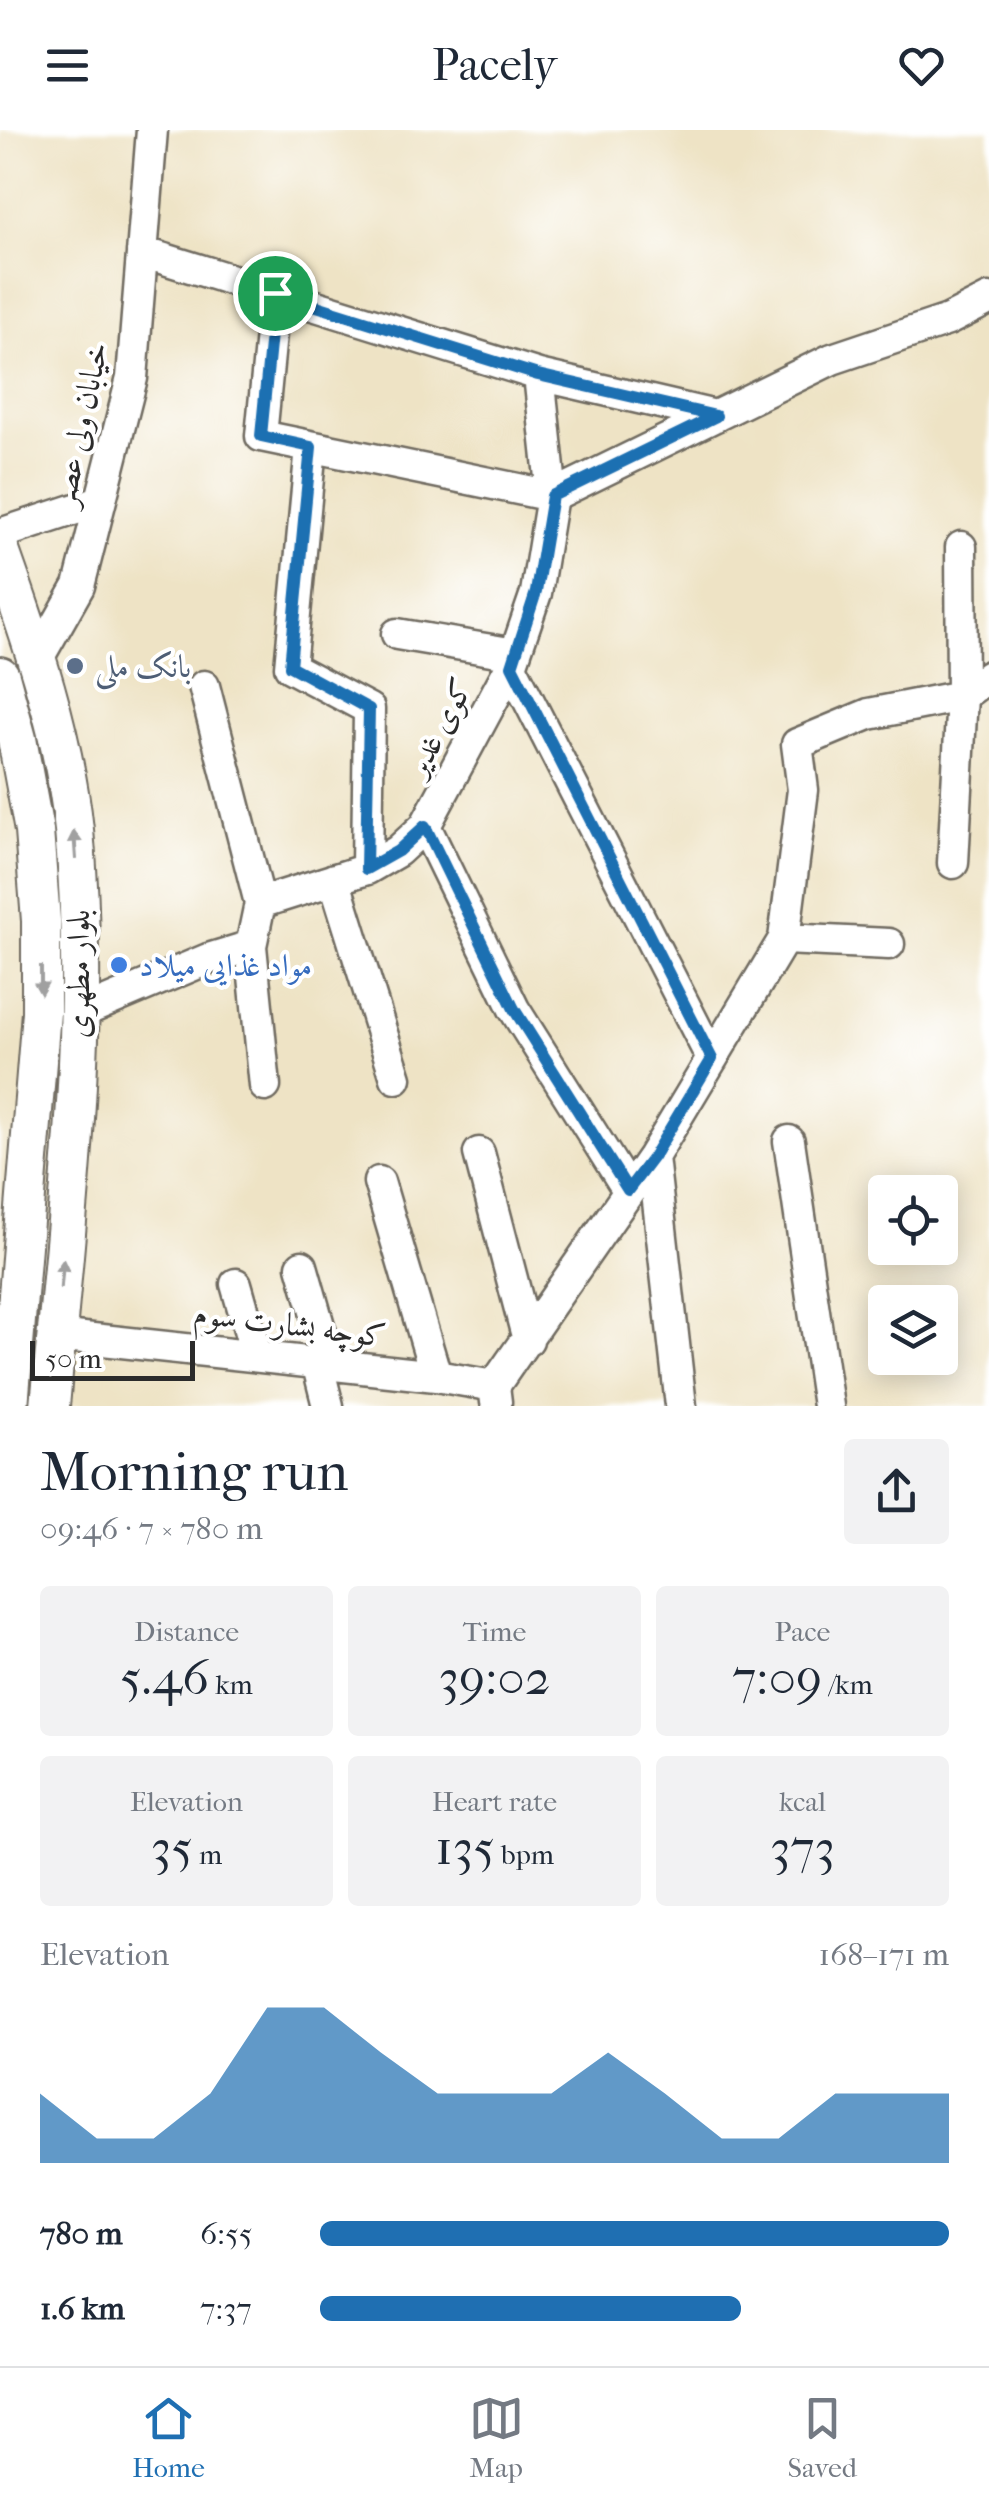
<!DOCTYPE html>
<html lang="en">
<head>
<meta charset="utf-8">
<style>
  :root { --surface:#fff; --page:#f2f2f3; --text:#1f2937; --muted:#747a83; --line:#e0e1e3; --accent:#1f6fb2 }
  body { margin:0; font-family:"IM FELL French Canon",Amiri,serif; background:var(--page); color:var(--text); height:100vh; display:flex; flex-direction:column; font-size:38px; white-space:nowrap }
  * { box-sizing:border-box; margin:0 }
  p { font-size:32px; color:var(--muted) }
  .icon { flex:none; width:55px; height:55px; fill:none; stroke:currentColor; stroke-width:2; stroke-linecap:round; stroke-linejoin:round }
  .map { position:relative; height:1276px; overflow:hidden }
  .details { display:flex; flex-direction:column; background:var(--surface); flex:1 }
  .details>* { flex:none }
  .controls { position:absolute; left:868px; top:1045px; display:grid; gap:20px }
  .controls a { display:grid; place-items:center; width:90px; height:90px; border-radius:10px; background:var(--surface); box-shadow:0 5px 25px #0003; font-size:50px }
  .scale { position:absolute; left:30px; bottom:25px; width:165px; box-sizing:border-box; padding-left:10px; border:5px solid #2b2b2b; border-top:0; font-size:28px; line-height:35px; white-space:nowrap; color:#2b2b2b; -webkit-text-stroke:8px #fff; paint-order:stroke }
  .pin { position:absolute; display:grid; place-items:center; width:85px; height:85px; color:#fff; margin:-42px; border:5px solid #fff; border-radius:50%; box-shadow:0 2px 10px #0007 }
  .round { display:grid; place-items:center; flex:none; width:105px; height:105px; border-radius:10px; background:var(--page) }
  .head { display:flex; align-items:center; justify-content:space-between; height:170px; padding:0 40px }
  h1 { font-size:55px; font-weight:600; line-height:75px }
  .stats { display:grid; grid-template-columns:repeat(3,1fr); gap:15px; height:170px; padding:10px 40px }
  .stats div { display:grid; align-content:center; border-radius:10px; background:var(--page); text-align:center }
  .stats b { font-size:50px; font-weight:600 }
  .stats small { font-size:28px; font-weight:400 }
  .stats p { font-size:28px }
  .chart { height:280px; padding:20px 40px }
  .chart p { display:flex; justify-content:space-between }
  .chart svg { width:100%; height:180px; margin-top:10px; fill:var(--accent); opacity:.7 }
  ul { padding:0 40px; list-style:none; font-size:32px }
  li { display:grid; grid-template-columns:160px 120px 1fr; align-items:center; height:75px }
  li i { height:25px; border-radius:12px; background:var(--accent) }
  header { display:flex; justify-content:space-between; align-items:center; height:130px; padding:0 40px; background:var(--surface); font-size:45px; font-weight:600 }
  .dock { display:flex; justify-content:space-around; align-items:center; height:140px; border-top:2px solid var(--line); background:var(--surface); font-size:28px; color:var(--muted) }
  .dock a { display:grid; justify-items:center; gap:5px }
  .dock .selected { color:var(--accent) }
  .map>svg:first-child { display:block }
</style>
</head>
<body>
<header><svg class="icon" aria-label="menu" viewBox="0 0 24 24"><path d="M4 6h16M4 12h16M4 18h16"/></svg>Pacely<svg class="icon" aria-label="heart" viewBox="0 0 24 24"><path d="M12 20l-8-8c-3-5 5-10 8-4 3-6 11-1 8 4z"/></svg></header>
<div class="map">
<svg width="989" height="1276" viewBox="0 0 989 1276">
  <rect width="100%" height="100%" fill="#fff"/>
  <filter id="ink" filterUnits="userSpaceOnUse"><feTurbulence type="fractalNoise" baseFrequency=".01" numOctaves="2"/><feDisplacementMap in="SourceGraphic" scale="20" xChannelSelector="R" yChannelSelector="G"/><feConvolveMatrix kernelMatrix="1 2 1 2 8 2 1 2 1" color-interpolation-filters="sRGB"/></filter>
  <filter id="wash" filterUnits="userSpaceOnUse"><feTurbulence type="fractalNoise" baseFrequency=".0048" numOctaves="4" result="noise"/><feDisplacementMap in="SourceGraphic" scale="40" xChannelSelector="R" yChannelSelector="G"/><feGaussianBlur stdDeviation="2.25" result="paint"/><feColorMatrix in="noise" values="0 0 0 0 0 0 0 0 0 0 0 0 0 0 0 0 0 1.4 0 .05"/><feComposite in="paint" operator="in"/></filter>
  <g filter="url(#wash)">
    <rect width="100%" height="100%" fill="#eee3c5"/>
  </g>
  <g filter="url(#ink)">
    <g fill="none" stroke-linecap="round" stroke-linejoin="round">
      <defs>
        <path id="minor" d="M142 122 539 245 716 286
          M275 163 261 306 552 366 832 229 948 190 989 169
          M311 317 290 537 369 579 367 739
          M0 404 100 371
          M397 504 515 524
          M37 530 79 456 132 248 152 0
          M511 536 712 929
          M204 556 260 773
          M425 696 514 879 628 1060
          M953 733 962 566 961 417
          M334 749 396 948
          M784 809 889 814
          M251 816 265 956
          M80 883 208 829 251 816 260 773 367 739 398 721 425 696 511 536 536 463 552 366 539 245
          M789 1011 828 1276
          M479 1023 528 1210
          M653 1027 681 1276
          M379 1052 436 1246
          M302 1136 330 1234
          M236 1154 256 1224
          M56 1205 436 1246 494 1256 496 1272
          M317 1232 328 1276
          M494 1256 653 1027 784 809 803 660 797 614 869 584 962 566 989 546"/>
        <path id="major" d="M0 421C32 511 64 604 74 700 92 887 67 1088 50 1276
          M0 546 17 609 34 701 41 791V882L9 1276"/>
      </defs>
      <use href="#minor" stroke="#6f6b61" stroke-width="35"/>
      <use href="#major" stroke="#6f6b61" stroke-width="42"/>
      <use href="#minor" stroke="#fff" stroke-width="30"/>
      <use href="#major" stroke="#fff" stroke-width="38"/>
    </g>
    <defs><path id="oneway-solid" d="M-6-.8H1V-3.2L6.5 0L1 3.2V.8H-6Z" transform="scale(2.5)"/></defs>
    <g fill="#a0a0a0">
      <use href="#oneway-solid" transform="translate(75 715) rotate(-94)"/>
      <use href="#oneway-solid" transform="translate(41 850) rotate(90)"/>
      <use href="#oneway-solid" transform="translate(62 1144) rotate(-85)"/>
    </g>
  </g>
  <g fill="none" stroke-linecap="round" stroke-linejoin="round" filter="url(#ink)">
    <defs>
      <path id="route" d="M275 163 538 245 716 286 552 366 536 462 512 536 712 929 653 1027 628 1060 514 879 425 696 398 721 366 739 369 579 290 536 311 317 261 306Z"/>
    </defs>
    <use href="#route" stroke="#fff" stroke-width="20"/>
    <use href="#route" stroke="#1f6fb2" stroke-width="12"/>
  </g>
  <circle fill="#5c6f8a" stroke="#fff" stroke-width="4" cx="75" cy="536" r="10"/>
  <circle fill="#3f7fe0" stroke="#fff" stroke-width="4" cx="119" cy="835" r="10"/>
  <g text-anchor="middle" stroke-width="8" stroke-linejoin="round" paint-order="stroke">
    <g font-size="32" fill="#2b2b2b" stroke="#fff">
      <text transform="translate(80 294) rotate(-78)" y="11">خیابان ولی عصر</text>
      <text transform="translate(439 597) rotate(-62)" y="11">کوی غدیر</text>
      <text transform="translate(78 844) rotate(-90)" y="11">بلوار مطهری</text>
      <text transform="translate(290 1194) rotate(7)" y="11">کوچه بشارت سوم</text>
    </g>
    <g font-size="32" fill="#4e5e75" stroke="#fff" text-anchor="start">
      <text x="95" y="547">بانک ملی</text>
    </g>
    <g font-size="32" fill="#366cbe" stroke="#fff" text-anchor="start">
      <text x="139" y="846">مواد غذایی میلاد</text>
    </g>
  </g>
</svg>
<div class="controls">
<a><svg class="icon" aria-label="locate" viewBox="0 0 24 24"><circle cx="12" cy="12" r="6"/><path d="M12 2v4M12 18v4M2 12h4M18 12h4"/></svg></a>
<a><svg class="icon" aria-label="layers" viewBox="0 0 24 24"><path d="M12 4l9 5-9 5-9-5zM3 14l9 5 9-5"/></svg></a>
</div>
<div class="scale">50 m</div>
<div class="pin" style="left:275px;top:163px;background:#1e9e55"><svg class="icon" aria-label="arrive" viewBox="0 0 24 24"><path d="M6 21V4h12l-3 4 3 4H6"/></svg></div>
</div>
<section class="details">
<div class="head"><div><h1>Morning run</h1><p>09:46 · 7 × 780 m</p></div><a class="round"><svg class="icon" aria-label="share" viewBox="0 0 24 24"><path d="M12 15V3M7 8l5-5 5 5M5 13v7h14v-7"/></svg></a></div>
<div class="stats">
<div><p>Distance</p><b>5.46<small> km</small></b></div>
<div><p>Time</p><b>39:02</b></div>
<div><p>Pace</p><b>7:09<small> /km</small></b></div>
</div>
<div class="stats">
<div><p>Elevation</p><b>35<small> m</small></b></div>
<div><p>Heart rate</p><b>135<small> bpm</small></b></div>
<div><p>kcal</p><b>373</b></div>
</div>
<div class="chart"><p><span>Elevation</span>168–171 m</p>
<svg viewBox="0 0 160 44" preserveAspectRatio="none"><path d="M0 44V27L10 38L20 38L30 27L40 6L50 6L60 17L70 27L80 27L90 27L100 17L110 27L120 38L130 38L140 27L150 27L160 27V44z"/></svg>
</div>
<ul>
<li><b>780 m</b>6:55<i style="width:100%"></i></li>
<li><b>1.6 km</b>7:37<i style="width:67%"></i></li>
</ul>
</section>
<nav class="dock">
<a class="selected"><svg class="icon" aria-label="home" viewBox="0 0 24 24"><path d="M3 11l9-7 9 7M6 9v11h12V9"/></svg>Home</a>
<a><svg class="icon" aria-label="map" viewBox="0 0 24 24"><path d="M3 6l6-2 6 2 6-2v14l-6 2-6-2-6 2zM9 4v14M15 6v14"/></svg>Map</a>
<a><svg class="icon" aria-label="saved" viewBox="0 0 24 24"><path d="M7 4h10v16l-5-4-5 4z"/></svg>Saved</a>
</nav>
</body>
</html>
